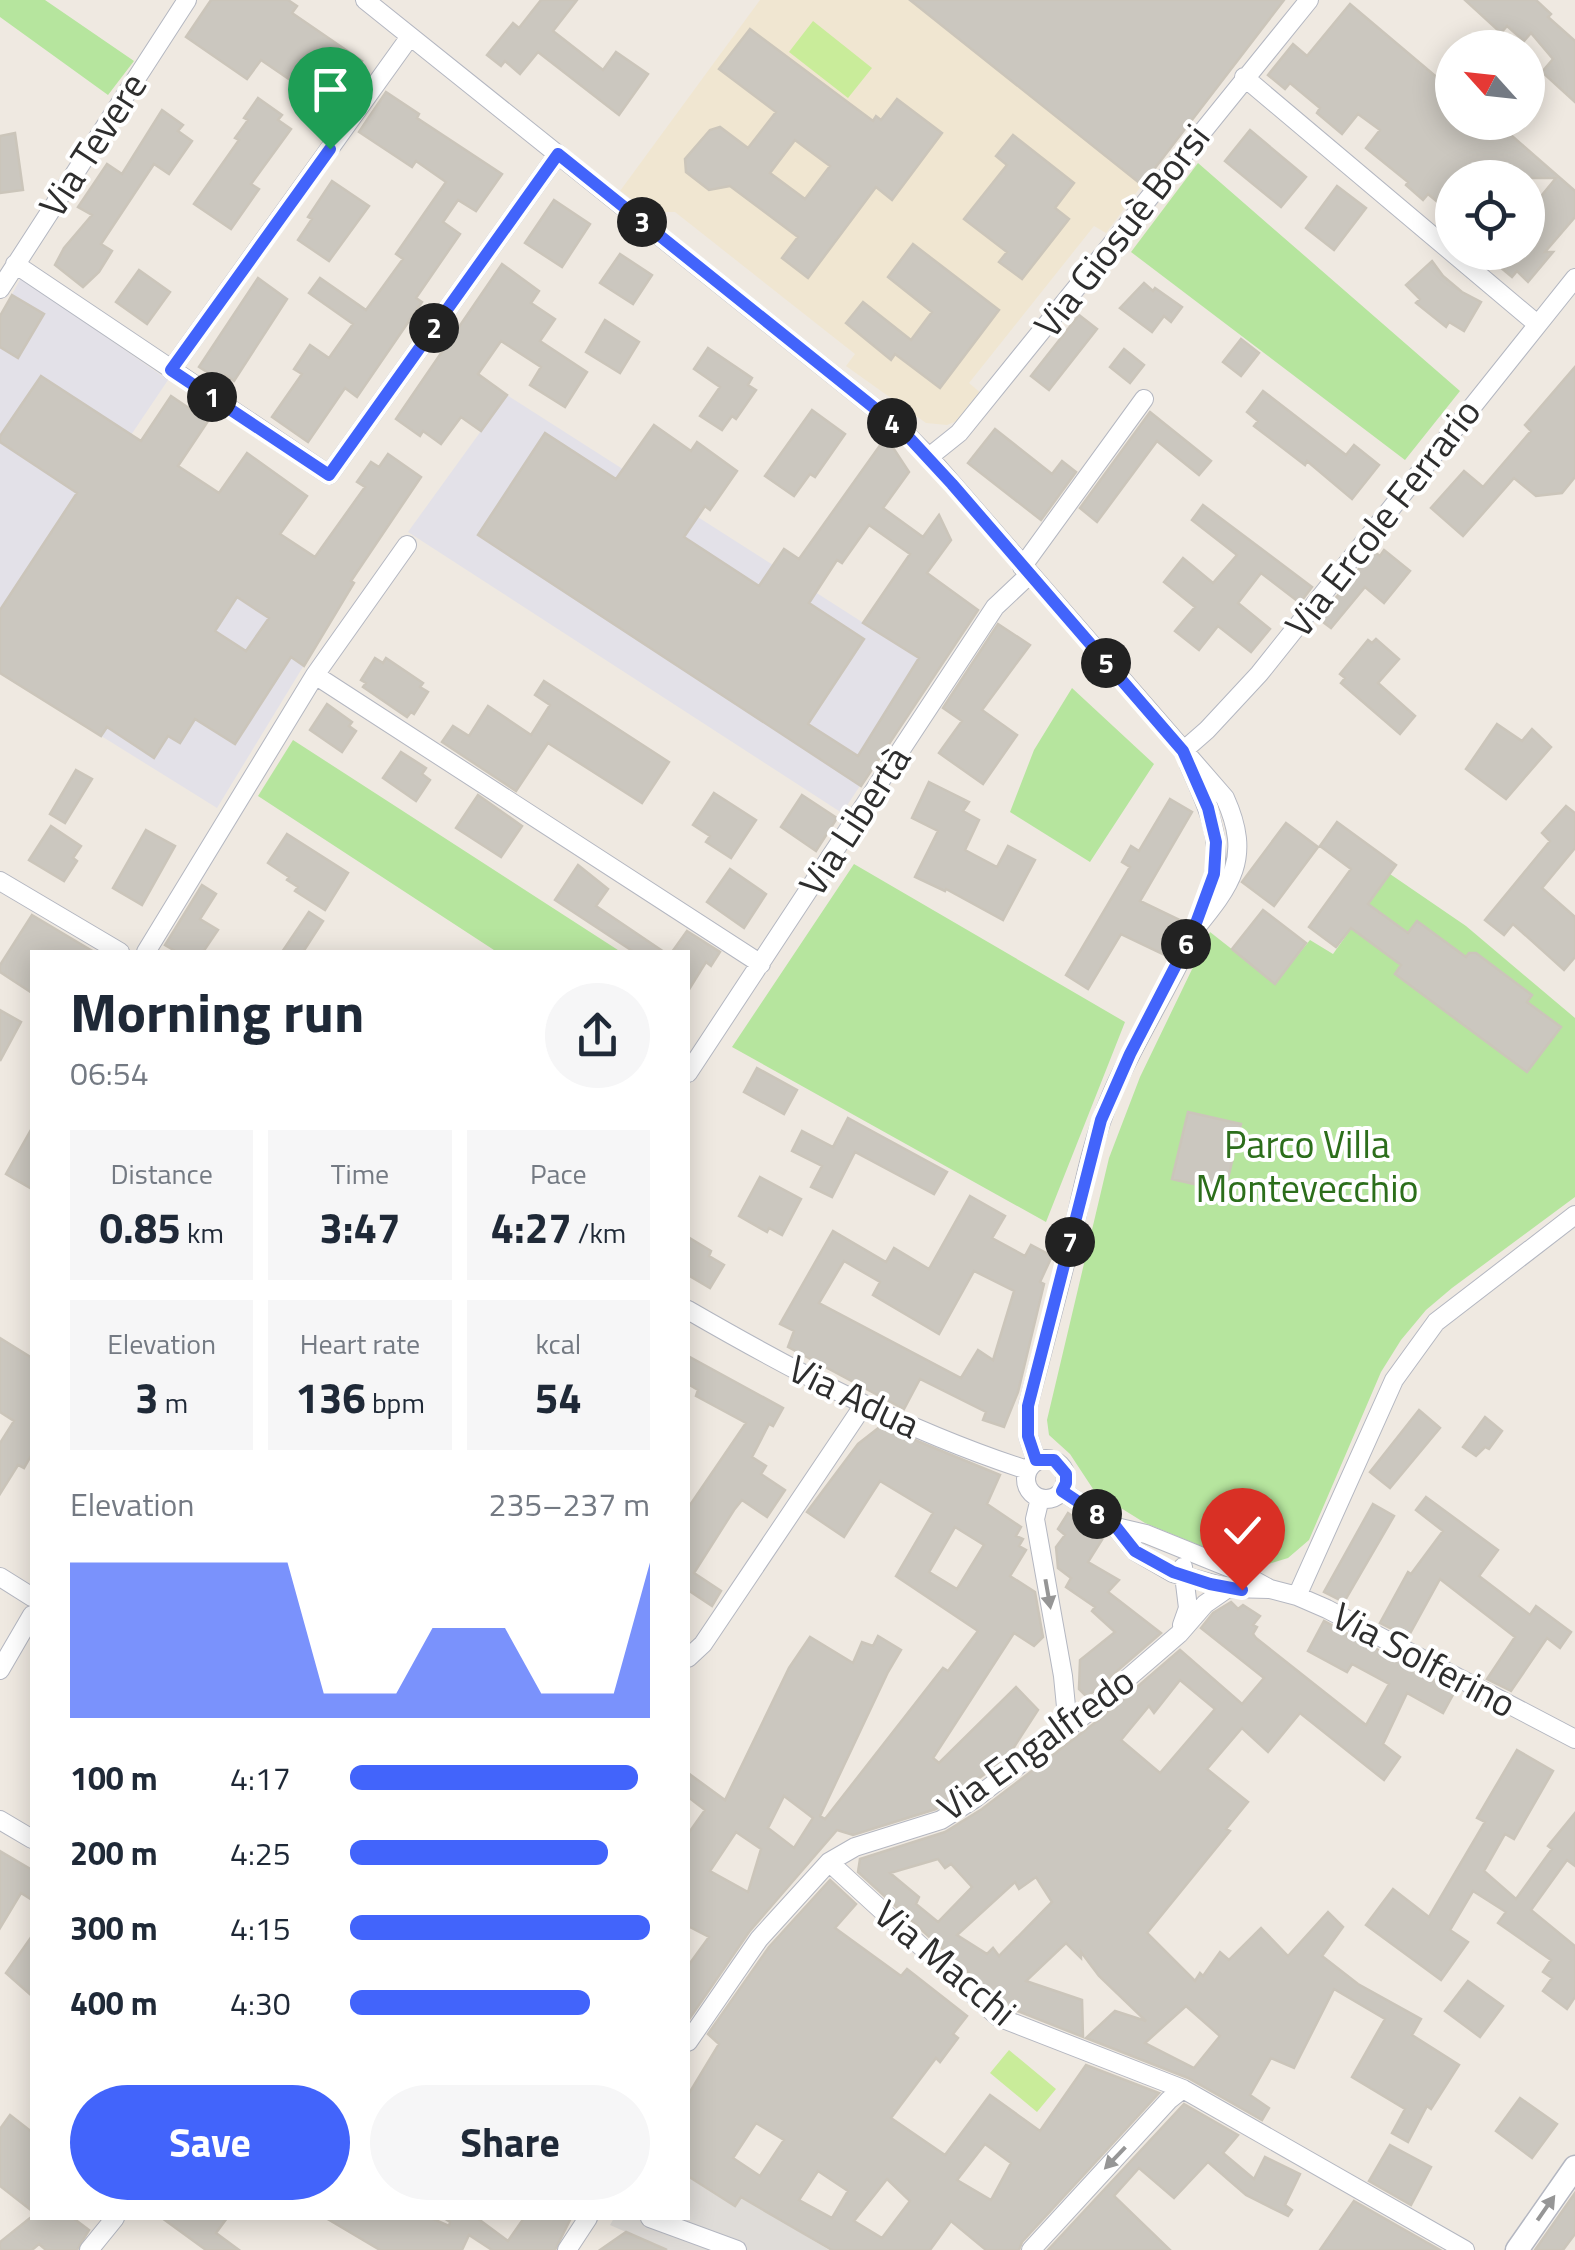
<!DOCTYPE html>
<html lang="en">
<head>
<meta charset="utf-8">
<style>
  :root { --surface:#fff; --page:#f6f6f7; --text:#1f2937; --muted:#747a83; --accent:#4264fb }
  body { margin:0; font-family:"Titillium Web",sans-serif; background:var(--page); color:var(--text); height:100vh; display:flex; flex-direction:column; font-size:38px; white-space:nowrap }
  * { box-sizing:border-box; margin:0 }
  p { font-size:32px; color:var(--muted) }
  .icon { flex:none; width:55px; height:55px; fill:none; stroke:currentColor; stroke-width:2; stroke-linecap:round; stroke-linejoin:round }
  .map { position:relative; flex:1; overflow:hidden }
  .panel { position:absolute; left:30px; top:950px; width:660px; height:1270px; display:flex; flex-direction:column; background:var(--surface); border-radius:0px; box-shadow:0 5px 25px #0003 }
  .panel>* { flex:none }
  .needle { width:65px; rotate:297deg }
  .buttons { position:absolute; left:1435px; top:30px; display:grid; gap:20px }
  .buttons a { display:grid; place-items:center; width:110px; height:110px; border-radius:50%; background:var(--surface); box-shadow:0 5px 25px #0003; font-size:50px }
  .pin { position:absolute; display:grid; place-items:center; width:85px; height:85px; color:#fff; margin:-102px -42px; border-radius:50% 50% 50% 0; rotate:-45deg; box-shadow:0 0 10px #0007 }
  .pin .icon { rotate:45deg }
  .km { position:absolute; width:50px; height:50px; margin:-25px; border-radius:50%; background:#222; color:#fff; font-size:28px; line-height:50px; text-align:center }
  .round { display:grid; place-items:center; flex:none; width:105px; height:105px; border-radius:52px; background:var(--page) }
  .head { display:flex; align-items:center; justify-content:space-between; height:170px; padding:0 40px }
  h1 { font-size:55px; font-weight:700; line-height:75px }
  .stats { display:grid; grid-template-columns:repeat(3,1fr); gap:15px; height:170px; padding:10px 40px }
  .stats div { display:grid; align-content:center; border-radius:0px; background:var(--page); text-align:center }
  .stats b { font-size:42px; font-weight:700 }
  .stats small { font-size:28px; font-weight:400 }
  .stats p { font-size:28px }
  .chart { height:280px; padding:20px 40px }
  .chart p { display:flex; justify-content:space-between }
  .chart svg { width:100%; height:180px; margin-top:10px; fill:var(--accent); opacity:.7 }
  .action { display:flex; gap:20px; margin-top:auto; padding:20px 40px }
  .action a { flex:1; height:115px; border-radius:60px; background:var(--accent); color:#fff; font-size:40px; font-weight:700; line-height:115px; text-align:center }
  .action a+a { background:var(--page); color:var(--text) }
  ul { padding:0 40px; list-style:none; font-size:32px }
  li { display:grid; grid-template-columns:160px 120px 1fr; align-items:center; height:75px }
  li i { height:25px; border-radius:12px; background:var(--accent) }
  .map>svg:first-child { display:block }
</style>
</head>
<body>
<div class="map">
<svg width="1575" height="2250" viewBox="0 0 1575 2250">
  <rect width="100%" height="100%" fill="#efe9e1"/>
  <path fill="#e3e1e8" d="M21 278 168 380 131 435 354 583 217 808 0 673V316Z
    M507 395 937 670 842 813 408 532Z"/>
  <path fill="#f0e6d1" d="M760 0H910L1142 185 1106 233 1094 226 969 383 982 394 959 420 947 425 926 423 846 366 855 354 675 212H650L620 191Z"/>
  <path fill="#b6e59e" d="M0 0H45L134 61 108 95 0 17Z
    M1198 163 1460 391 1405 460 1131 252Z
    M1072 688 1154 764 1090 862 1010 812 1034 750Z
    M293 740 621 952H497L258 796Z
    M854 864 1125 1022 1046 1222 732 1047Z
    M1390 874 1466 926 1575 1018V1197L1452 1288 1426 1310 1401 1340 1381 1372 1309 1540 1288 1558 1262 1566 1206 1548 1145 1523 1095 1492 1070 1454 1049 1435 1047 1420 1109 1158 1140 1077 1210 932 1275 983 1310 940 1333 954Z"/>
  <path fill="#c9ec9a" d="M813 21 872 68 848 98 789 52Z
    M1009 2050 1056 2089 1037 2112 990 2073Z"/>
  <path fill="#dfdcd8" d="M688 2176 735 2206 740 2198 745 2199 829 2250H667L610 2225 614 2218H688Z"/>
  <path fill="#cbc7bf" stroke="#cbc5ba" stroke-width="2.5" fill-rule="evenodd" d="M211 0H288L297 6 292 13 362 61 341 91 329 82 318 99 261 60 247 79 186 37Z
    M541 0H577L553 31 603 70 616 52 648 74 619 115 538 52 520 74 505 61 501 66 487 55 513 23 519 28Z
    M910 0H1284L1142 185Z
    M1465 0H1536L1551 14 1548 17 1575 41V102L1542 72 1553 59 1531 33 1524 41 1507 26 1501 33Z
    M1350 4 1452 90V122H1496L1575 191V217L1545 252H1553L1528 282 1517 271 1512 277 1494 262 1500 256 1495 252H1528V212L1556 178H1452V214L1428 194 1423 200 1406 185 1408 182 1366 148 1380 130 1358 114 1342 134 1317 113 1320 108 1290 83 1285 89 1268 75 1293 44 1307 56Z
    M750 29 873 121 876 116 881 120 897 99 942 133 892 200 876 187 808 278 782 258 798 237 730 186 709 190 686 172 685 159 710 130 720 127 748 148 776 112 719 69ZM795 140 830 166 805 199 770 173Z
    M386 92 419 114 417 118 502 174 476 211 458 200 443 222 460 234 416 298 422 302 357 397 345 388 308 442 272 417 302 374 294 369 310 345 329 358 353 324 309 293 320 278 366 310 403 259 396 254 446 182 416 161 412 167 359 132Z
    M258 98 282 115 278 120 291 129 251 184 259 189 231 229 194 204 239 140 235 138 248 120 244 118Z
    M162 110 183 125 178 131 192 141 169 174 154 164 101 244 112 251 99 272 83 287 55 265 64 248 92 215 78 207 107 164 122 174Z
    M1250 130 1306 177 1281 207 1225 161Z
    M15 133 23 190 0 193V136Z
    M1013 135 1074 183 1055 208 1069 219 1022 279 999 262 1007 252 964 219 1007 165 996 156Z
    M332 181 369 206 329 261 298 240 312 219 308 217Z
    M1337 186 1366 208 1334 250 1306 228Z
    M554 200 590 224 562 267 525 243Z
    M913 244 999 310 940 388 895 354 891 360 846 323 863 302 911 340 932 312 888 277Z
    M620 254 652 275 633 304 600 283Z
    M1432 261 1443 276 1462 292 1481 302 1464 331 1449 322 1446 327 1416 303 1420 299 1406 285Z
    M502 264 539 291 531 303 555 319 540 341 587 372 565 407 530 385 541 367 501 341 478 374 507 395 481 431 461 417 441 444 423 431 420 436 396 419Z
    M139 270 170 292 147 324 116 302Z
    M258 278 287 299 234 381 225 375 221 381 199 367Z
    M1144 283 1153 291 1155 288 1182 307 1171 322 1164 316 1152 332 1120 308Z
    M12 295 44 314 18 358 0 347V316Z
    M1079 315 1097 329 1049 390 1031 376Z
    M605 320 639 342 620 373 586 352Z
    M1241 339 1259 353 1241 376 1223 362Z
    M708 348 752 378 748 385 756 390 736 419 732 416 722 430 700 416 720 387 694 369Z
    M1124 349 1144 365 1130 383 1110 367Z
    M1575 367V477L1562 493 1536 496 1514 478 1463 536 1431 508 1464 471 1483 487 1531 431 1525 425Z
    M41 376 141 441 171 396 208 421 178 466 219 493 247 453 307 496 280 534 315 557 365 487 357 482 371 462 379 467 388 454 421 477 351 581 354 583 304 666 291 657 235 744 195 719 180 743 168 736 154 758 107 727 101 736 0 673V610L77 493 0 442V436ZM237 597 269 618 246 651 215 631Z
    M1263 391 1346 455 1354 445 1379 465 1352 499 1307 461 1305 465 1254 426 1258 421 1247 412Z
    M812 410 845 434 815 477 810 474 794 496 765 476Z
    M1150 412 1211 461 1199 475 1157 441 1097 522 1080 508Z
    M654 425 691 451 697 442 737 471 710 510 705 506 684 537 759 586 784 549 799 559 886 437 909 472 883 508 923 537 939 515 951 540 927 573 978 610 861 786 478 535 545 433 616 479ZM869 525 910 554 863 623 919 658 858 756 808 724 864 639 809 603 837 560 842 563Z
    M995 429 1052 474 1062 461 1076 472 1041 520 968 463Z
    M1203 505 1312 587 1300 603 1261 573 1238 603 1270 629 1251 652 1218 626 1199 650 1175 631 1195 607 1164 582 1183 558 1213 583 1237 555 1192 520Z
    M1384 550 1410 571 1384 603 1365 587 1331 628 1319 619 1373 551 1380 556Z
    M998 624 1030 645 982 710 1017 735 983 784 939 753 962 721 943 708Z
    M1376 639 1399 659 1378 683 1415 716 1400 734 1341 683 1345 678 1340 674 1368 640 1372 643Z
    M375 658 383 663 386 658 423 683 420 687 428 692 414 714 411 712 407 717 363 687 366 683 361 680Z
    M544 681 669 762 642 803 548 743 516 791 442 742 453 726 469 736 488 706 531 735 550 705 535 695Z
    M327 704 352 722 349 726 356 731 342 752 310 730Z
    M1497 724 1522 741 1532 729 1551 747 1506 799 1466 769Z
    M401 752 426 768 422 774 430 780 416 801 383 778Z
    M76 770 92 779 65 823 50 814Z
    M929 782 969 802 963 811 979 820 965 850 997 867 1008 846 1035 860 1003 920 946 889 945 891 915 877 938 831 912 818Z
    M714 793 756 820 731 858 706 842 710 836 693 825Z
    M478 795 522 826 501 857 456 828Z
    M802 795 837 818 816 851 781 827Z
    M1170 799 1192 812 1140 901 1184 922 1167 956 1121 934 1088 989 1066 975 1130 867 1122 862 1131 846 1139 851Z
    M1566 806 1575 813V848L1542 888 1575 917V957L1564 970 1513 924 1504 935 1485 920 1550 841 1542 833Z
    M1337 822 1396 865 1368 904 1408 933 1417 921 1466 957 1469 953H1476L1532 995 1527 1002 1561 1027 1527 1072 1395 974 1401 965 1351 928 1336 947 1309 927 1351 869 1320 846Z
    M1286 823 1318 847 1274 906 1242 882Z
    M51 826 81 846 73 858 77 861 64 881 29 860Z
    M146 830 175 846 142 905 113 888Z
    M287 834 348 873 325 910 295 891 298 887 287 880 289 877 268 863Z
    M578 865 608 889 596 906 664 952H634L555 900Z
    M730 869 766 894 744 928 707 902Z
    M202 885 216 894 200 919 218 930 203 952H177L165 945Z
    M1263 910 1306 943 1275 984 1232 949Z
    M309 912 323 921 303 952H282Z
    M32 915 94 952H32V993L0 972V965Z
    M687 931 720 952 711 966 706 962 688 991V952H672Z
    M0 1010 21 1022 0 1061Z
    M757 1068 797 1090 784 1114 744 1092Z
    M1188 1112 1241 1124 1225 1191 1172 1179Z
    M848 1118 947 1172 934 1194 855 1152 832 1197 811 1187 822 1166 792 1151 802 1131 833 1147Z
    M32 1128V1189L6 1174Z
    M760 1177 801 1199 782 1235 769 1228 767 1232 739 1216Z
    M970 1196 1005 1216 992 1238 1025 1256 1031 1245 1052 1256 1040 1282 1044 1284 1018 1392 1004 1427 983 1420 986 1412 920 1379 904 1409 788 1347 794 1331 780 1324 833 1231 886 1262 894 1248 929 1269ZM844 1261 880 1282 873 1295 939 1334 974 1271 1014 1291 993 1360 978 1350 961 1378 819 1303Z
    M688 1237 711 1251 709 1256 724 1265 710 1288 688 1275Z
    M0 1338 32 1358V1454L24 1468 18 1465 0 1494V1443L14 1421 0 1412Z
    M688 1356 783 1408 773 1426 769 1424 752 1457 766 1466 761 1474 785 1490 767 1517 742 1500 734 1510 694 1573 721 1591 712 1606 688 1590V1508L746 1423 696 1396 698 1390 688 1384Z
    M1419 1410 1440 1428 1390 1488 1370 1472Z
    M1485 1417 1502 1431 1489 1449 1485 1447 1476 1456 1463 1447Z
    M881 1426 1000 1475 987 1504 1021 1527 1016 1536 1023 1539 1019 1546 1026 1550 1010 1576 1035 1592 1043 1637 1034 1646 1014 1633 933 1758 939 1763 1016 1687 1038 1710 1007 1758 936 1809 853 1835 837 1830 749 1932 690 2018 688 1966 709 1937 688 1926V1834L705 1810 688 1797V1773L725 1800 789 1668 810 1637 853 1663 862 1642 873 1646 878 1636 901 1650 888 1672 820 1816 825 1819 943 1668 948 1671 978 1631 896 1576 933 1513 880 1481 844 1537 807 1512 858 1444ZM955 1527 984 1545 957 1589 929 1572ZM784 1796 813 1818 794 1848 768 1828ZM736 1832 761 1849 748 1892 710 1871Z
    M1426 1497 1498 1550 1479 1576 1530 1615 1536 1606 1571 1632 1560 1648 1547 1638 1511 1691 1487 1679 1515 1637 1440 1579 1408 1637 1380 1623 1408 1572 1411 1574 1443 1531 1416 1510Z
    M1373 1504 1394 1516 1344 1602 1324 1592Z
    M1068 1513 1103 1538 1088 1562 1119 1580 1108 1592 1161 1633 1087 1697 1079 1689 1080 1660 1115 1632 1092 1611 1095 1607 1066 1587 1071 1578 1058 1568 1056 1547 1065 1535 1058 1529Z
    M1231 1602 1238 1609 1243 1605 1260 1616 1253 1625 1257 1627 1253 1634 1256 1638 1366 1725 1389 1684 1352 1664 1347 1672 1308 1651 1324 1621 1455 1691 1443 1713 1407 1693 1383 1744 1400 1757 1384 1780 1300 1713 1268 1752 1242 1728 1207 1769 1248 1802 1226 1829 1230 1831 1147 1933 1195 1981 1200 1973 1203 1976 1220 1952 1229 1960 1261 1928 1288 1956 1328 1912 1343 1927 1322 1956 1358 1984 1421 2019 1412 2035 1459 2065 1431 2109 1427 2106 1408 2142 1392 2133 1405 2109 1352 2077 1385 2019 1334 1989 1294 2068 1271 2058 1250 2095 1269 2108 1262 2120 1188 2078 1086 2038 1115 2011 1146 2021 1099 1976 1081 1952V1958L1066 1943 1026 1981 1082 2000 1083 2037 1005 2006 858 1872 860 1859 945 1832 982 1809 1100 1719 1180 1650 1242 1704 1264 1678 1201 1628 1213 1613ZM1180 1680 1215 1709 1160 1773 1121 1740 1149 1706 1154 1713ZM938 1859 945 1868 951 1864 972 1887 938 1922 916 1904 919 1897 890 1873ZM1036 1877 1052 1902 999 1956 993 1948 987 1954 957 1935 1015 1882 1019 1889ZM1186 2006 1220 2036 1194 2068 1145 2043Z
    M1517 1750 1553 1771 1514 1839 1505 1834 1484 1871 1516 1899 1552 1849 1548 1846 1575 1813V1866L1567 1860 1531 1910 1575 1946V1997L1567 2009 1543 1991 1552 1978 1543 1972 1551 1960 1498 1923 1506 1912 1473 1891 1450 1930 1468 1942 1441 1980 1366 1925 1393 1889 1429 1917 1485 1822 1477 1818Z
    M0 1851 32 1870V1900L21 1893 0 1928Z
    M830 1880 856 1904 835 1928 901 1976 907 1969 967 2016 953 2034 958 2038 940 2062 936 2058 891 2118 945 2155 990 2095 1040 2131 1086 2065 1159 2093 1022 2242 1019 2250H986L951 2221 930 2250H832L741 2197 735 2206 688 2176V2095L719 2044 708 2034 769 1947ZM756 2123 784 2140 760 2176 733 2158ZM985 2144 1011 2163 991 2200 957 2180ZM818 2171 848 2191 832 2218 799 2200ZM887 2179 910 2201 882 2238 854 2221Z
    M32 1936V1996L6 1973Z
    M1468 1981 1503 2006 1480 2037 1445 2011Z
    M1520 2098 1557 2124 1532 2158 1496 2131Z
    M1184 2104 1238 2135 1223 2153 1254 2179 1265 2157 1300 2174 1285 2205 1292 2210 1288 2216 1246 2195 1208 2162 1174 2198 1139 2168 1114 2196 1170 2250H1048Z
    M10 2115 32 2132V2211L0 2186V2129Z
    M1390 2145 1431 2167 1411 2205 1369 2181Z
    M1575 2193V2234L1563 2250H1535Z
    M1354 2201 1440 2250H1320Z
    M30 2218H73L89 2230 77 2250H46L39 2244 32 2250H0V2242Z
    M162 2218H227L216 2233 239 2250H206Z
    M326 2218H431L449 2226 450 2222 444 2218H477L508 2241 524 2218H571L555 2250H492L469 2235 462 2250H380Z
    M626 2232 667 2250H600Z"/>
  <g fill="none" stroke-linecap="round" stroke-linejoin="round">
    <defs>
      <path id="minor" d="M365 0 903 431 929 457 1225 798C1253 860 1230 886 1191 934
        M1244 77 1537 324
        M15 264 329 475 558 154
        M0 289 187 0
        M171 370 409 38
        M929 457 959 433 1309 0
        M1022 567 1144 399
        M315 675 761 964
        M1183 751 1207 730 1259 674 1575 278
        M0 881 120 952
        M146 952 315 675 407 545
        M688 1073 995 607 1029 575
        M688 1310C797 1373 907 1431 1027 1470
        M1026 1479a20 20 0 1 1 40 0a20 20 0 1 1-40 0Z
        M1036 1460 1028 1436V1406C1043 1349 1058 1293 1072 1236 1083 1189 1092 1140 1111 1096 1140 1026 1198 946 1214 875 1223 836 1204 799 1189 765
        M1062 1491 1116 1527 1135 1551 1173 1573 1228 1588 1269 1589
        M1040 1498 1035 1519 1063 1676 1068 1727
        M1116 1527 1146 1534 1235 1570 1270 1589 1297 1596 1327 1609 1575 1739
        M0 1577 32 1597
        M1297 1596 1394 1380 1436 1322 1575 1215
        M1182 1625 1188 1608 1183 1567
        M688 1658 703 1644 863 1406
        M0 1670 32 1615
        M0 1820 32 1839
        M829 1862 998 2017 1183 2089 1465 2250
        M688 2042 759 1939 829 1862 855 1847 941 1820 974 1799 1092 1709 1179 1634 1205 1604 1228 1588
        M650 2218 737 2250
        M89 2250 115 2218
        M567 2250 588 2218
        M1031 2250 1169 2100 1183 2089"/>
      <path id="tertiary" d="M1517 2250 1575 2167"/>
    </defs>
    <use href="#minor" stroke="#b4b7c1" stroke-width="20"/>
    <use href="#tertiary" stroke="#b4b7c1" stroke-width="25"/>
    <use href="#minor" stroke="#fff" stroke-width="18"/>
    <use href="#tertiary" stroke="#fff" stroke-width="22"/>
  </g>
  <defs><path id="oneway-solid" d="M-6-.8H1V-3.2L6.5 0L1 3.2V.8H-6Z" transform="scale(2.5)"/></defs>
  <g fill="#969696">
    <use href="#oneway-solid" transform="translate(1048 1594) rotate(80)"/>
    <use href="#oneway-solid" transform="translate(1115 2158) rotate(134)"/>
    <use href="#oneway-solid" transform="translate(1546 2208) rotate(-55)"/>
  </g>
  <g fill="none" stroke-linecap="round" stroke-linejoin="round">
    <defs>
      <path id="route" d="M330 149 171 370 329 475 558 154 903 431 952 484 1183 751 1208 808 1216 842 1214 874 1192 934 1130 1054 1101 1120 1028 1406V1436L1036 1460H1054L1066 1474V1483L1062 1491 1116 1527 1135 1551 1173 1572 1210 1584 1242 1590"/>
    </defs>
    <use href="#route" stroke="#fff" stroke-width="20"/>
    <use href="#route" stroke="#4264fb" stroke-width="12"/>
  </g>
  <g text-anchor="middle" stroke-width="8" stroke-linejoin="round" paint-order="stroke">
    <g font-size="38" fill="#2e2e2e" stroke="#fff">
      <text transform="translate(93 145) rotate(-57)" y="13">Via Tevere</text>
      <text transform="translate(1122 231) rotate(-52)" y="13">Via Giosuè Borsi</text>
      <text transform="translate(1383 518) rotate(-52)" y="13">Via Ercole Ferrario</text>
      <text transform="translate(855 821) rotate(-57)" y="13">Via Libertà</text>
      <text transform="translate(854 1397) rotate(26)" y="13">Via Adua</text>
      <text transform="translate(1424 1660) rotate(28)" y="13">Via Solferino</text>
      <text transform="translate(1036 1744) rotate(-36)" y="13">Via Engalfredo</text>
      <text transform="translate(945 1963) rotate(40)" y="13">Via Macchi</text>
    </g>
    <g font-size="38" fill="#2c6e1b" stroke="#fff">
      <text x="1307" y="1158">Parco Villa<tspan x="1307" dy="44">Montevecchio</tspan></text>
    </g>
  </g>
</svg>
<div class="buttons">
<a><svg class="needle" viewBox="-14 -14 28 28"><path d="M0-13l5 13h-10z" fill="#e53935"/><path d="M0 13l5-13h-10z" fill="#747a83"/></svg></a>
<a><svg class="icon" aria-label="locate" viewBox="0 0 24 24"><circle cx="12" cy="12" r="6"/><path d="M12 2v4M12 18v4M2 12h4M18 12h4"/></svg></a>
</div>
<div class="pin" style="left:330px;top:149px;background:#1e9e55"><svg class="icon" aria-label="arrive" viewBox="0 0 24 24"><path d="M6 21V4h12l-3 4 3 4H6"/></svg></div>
<div class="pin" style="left:1242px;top:1590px;background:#d93025"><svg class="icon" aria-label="check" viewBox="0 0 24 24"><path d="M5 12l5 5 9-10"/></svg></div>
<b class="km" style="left:212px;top:397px">1</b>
<b class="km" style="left:434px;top:328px">2</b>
<b class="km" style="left:642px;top:222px">3</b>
<b class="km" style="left:892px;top:423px">4</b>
<b class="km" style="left:1106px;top:663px">5</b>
<b class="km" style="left:1186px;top:944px">6</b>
<b class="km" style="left:1070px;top:1242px">7</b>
<b class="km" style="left:1097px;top:1514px">8</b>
<section class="panel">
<div class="head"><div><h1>Morning run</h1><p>06:54</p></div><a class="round"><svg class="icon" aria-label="share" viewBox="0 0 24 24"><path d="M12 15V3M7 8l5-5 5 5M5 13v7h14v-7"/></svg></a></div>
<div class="stats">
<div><p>Distance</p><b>0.85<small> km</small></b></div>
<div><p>Time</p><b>3:47</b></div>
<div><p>Pace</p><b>4:27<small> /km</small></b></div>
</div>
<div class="stats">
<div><p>Elevation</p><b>3<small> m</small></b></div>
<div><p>Heart rate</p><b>136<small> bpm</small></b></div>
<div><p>kcal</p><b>54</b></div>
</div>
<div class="chart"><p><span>Elevation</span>235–237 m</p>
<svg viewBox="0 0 160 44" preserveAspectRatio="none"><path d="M0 44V6L10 6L20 6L30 6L40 6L50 6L60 6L70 38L80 38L90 38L100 22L110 22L120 22L130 38L140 38L150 38L160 6V44z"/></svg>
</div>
<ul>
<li><b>100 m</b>4:17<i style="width:96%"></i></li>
<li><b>200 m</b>4:25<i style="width:86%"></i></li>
<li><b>300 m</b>4:15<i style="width:100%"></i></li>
<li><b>400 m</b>4:30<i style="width:80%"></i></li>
</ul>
<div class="action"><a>Save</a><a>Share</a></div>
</section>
</div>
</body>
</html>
